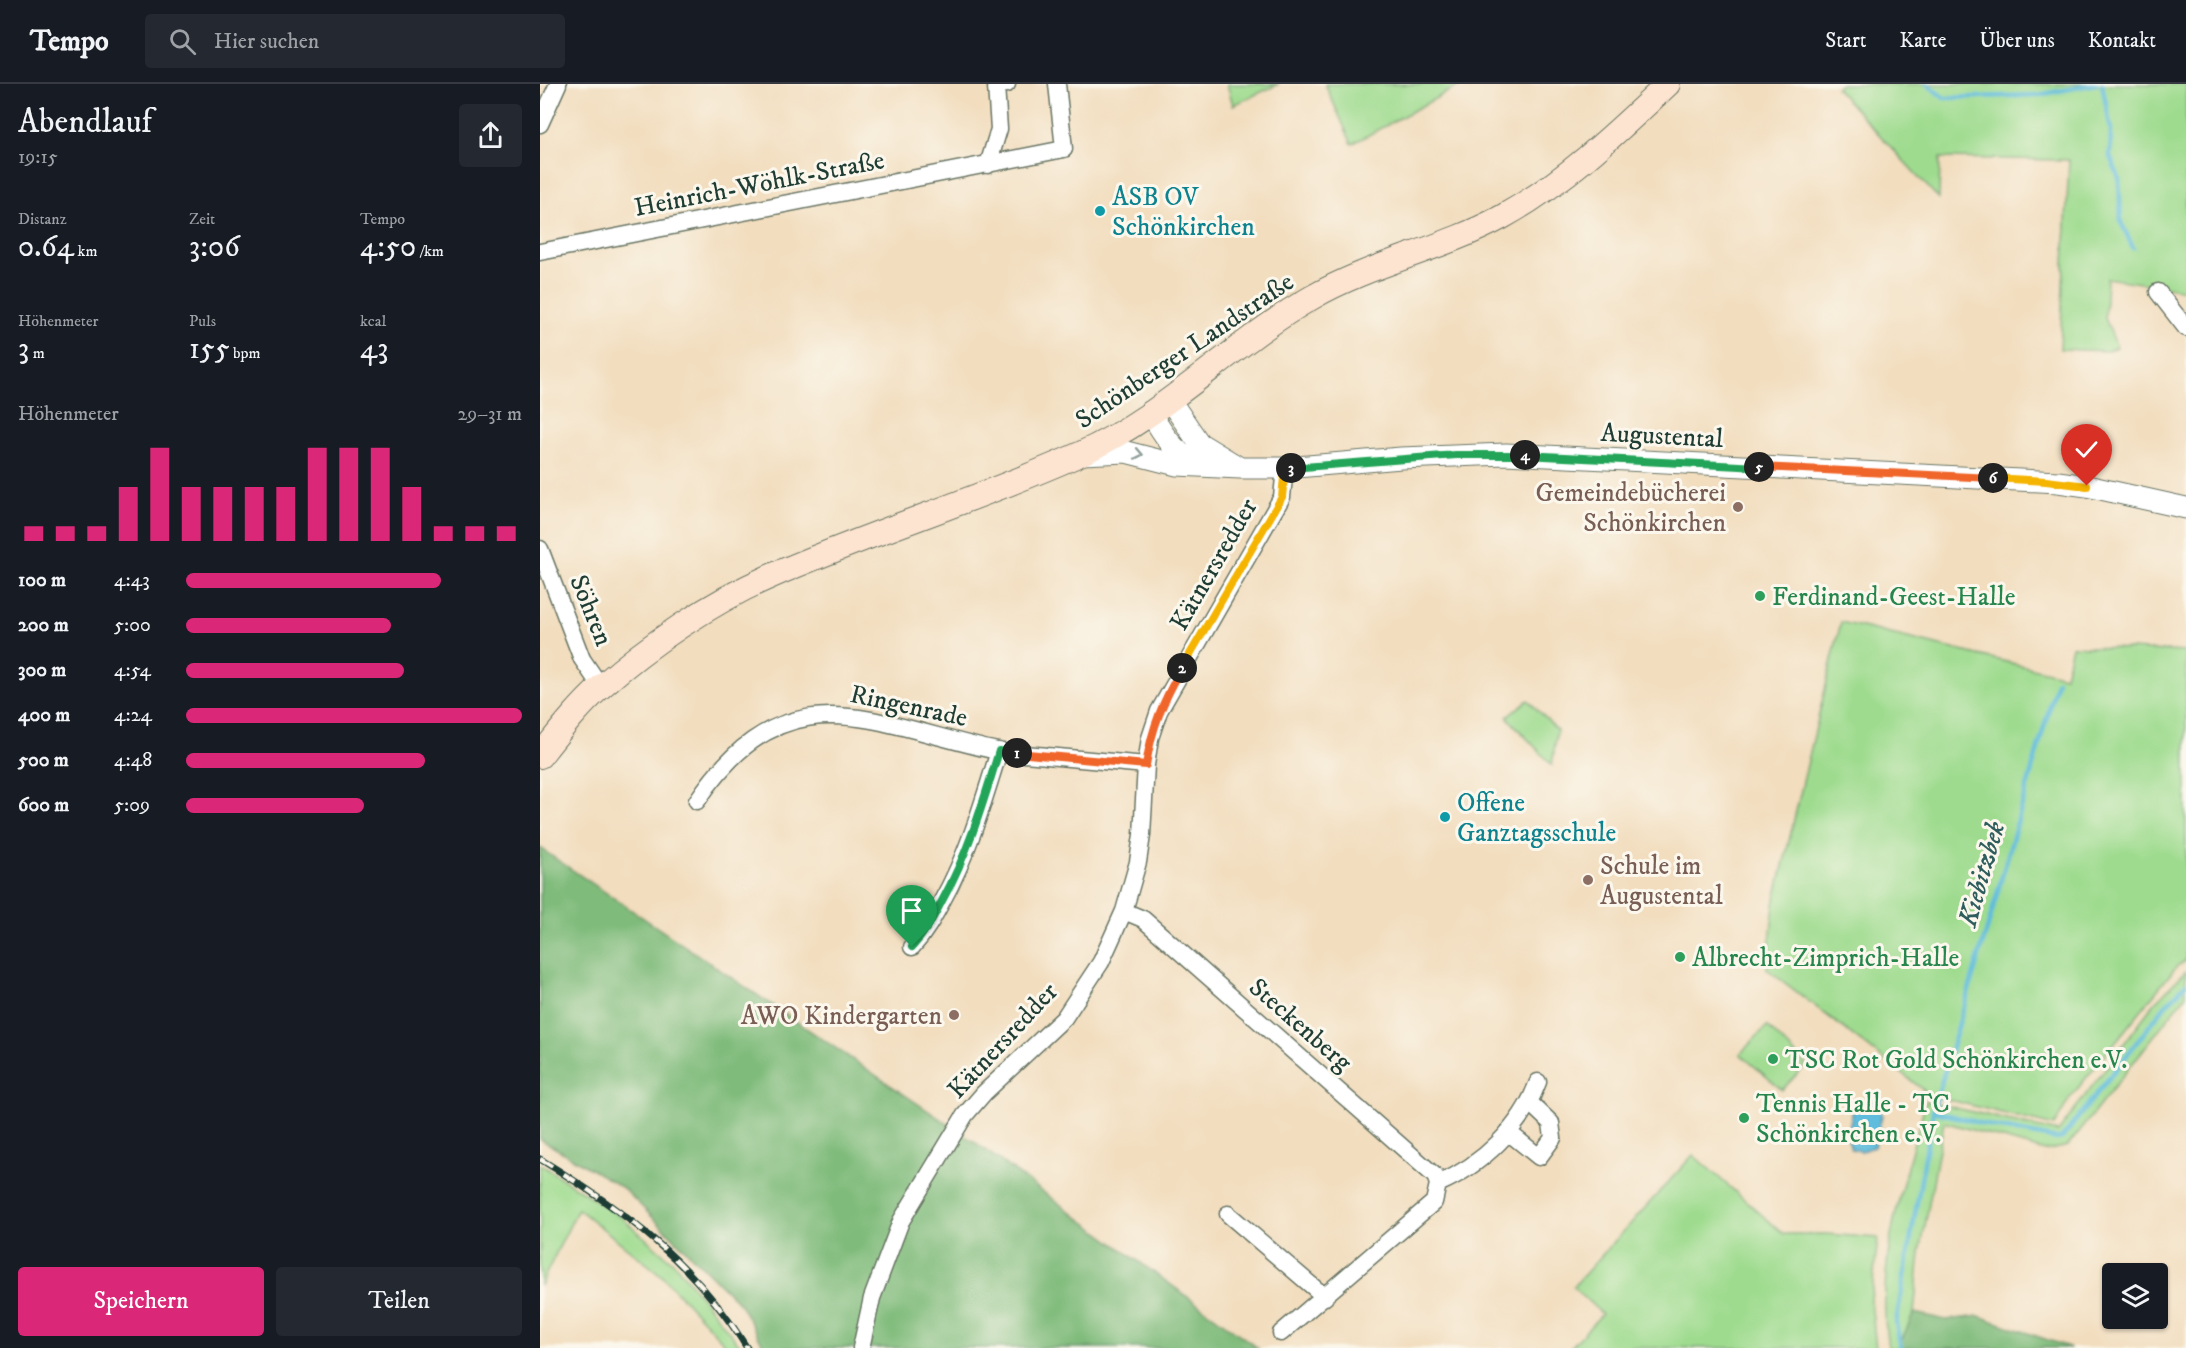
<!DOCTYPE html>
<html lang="de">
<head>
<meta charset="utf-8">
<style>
  :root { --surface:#171b24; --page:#242831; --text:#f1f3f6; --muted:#9ea1a6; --line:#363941; --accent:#db2777 }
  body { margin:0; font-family:"IM FELL DW Pica",serif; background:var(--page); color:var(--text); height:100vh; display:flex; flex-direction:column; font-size:22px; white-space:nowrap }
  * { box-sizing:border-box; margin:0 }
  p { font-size:20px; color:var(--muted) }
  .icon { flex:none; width:33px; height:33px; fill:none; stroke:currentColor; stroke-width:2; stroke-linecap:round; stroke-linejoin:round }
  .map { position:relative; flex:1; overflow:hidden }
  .panel { display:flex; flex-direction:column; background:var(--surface); width:540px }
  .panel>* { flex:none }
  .buttons { position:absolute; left:1562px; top:1179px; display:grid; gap:12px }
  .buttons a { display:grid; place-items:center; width:66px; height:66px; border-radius:6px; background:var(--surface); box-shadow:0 2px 4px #0004; font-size:30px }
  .pin { position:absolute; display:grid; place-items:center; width:51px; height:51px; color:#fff; margin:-62px -26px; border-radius:50% 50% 50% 0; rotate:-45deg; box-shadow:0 0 6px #0007 }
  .pin .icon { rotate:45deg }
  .km { position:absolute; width:30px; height:30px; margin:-15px; border-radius:50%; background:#222; color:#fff; font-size:16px; line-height:30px; text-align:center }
  .round { display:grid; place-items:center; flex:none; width:63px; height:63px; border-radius:6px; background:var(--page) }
  .summary { display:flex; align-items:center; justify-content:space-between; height:102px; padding:0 18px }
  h1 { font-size:33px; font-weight:600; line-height:45px }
  .metrics { display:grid; grid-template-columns:repeat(3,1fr); gap:9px; height:102px; padding:6px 18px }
  .metrics div { display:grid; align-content:center }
  .metrics b { font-size:30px; font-weight:600 }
  .metrics small { font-size:16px; font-weight:400 }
  .metrics p { font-size:16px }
  .chart { height:168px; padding:12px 18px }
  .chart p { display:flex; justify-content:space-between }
  .chart svg { width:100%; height:108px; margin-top:6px; stroke:var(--accent); stroke-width:6 }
  .primary-button { display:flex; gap:12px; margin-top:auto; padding:12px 18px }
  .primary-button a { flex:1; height:69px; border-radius:6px; background:var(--accent); color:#fff; font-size:24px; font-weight:600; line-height:69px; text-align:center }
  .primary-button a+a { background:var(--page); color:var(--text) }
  ul { padding:0 18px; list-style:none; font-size:20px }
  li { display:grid; grid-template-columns:96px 72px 1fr; align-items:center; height:45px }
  li i { height:15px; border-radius:8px; background:var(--accent) }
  header { display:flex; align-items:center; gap:36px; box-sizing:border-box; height:84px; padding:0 30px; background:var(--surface); border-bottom:2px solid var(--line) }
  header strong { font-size:28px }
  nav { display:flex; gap:33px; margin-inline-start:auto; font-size:21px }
  .search { width:420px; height:54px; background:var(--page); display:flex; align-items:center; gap:15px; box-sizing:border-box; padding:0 21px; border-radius:6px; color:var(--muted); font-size:22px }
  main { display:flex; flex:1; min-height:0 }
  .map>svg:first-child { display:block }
</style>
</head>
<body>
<header>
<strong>Tempo</strong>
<div class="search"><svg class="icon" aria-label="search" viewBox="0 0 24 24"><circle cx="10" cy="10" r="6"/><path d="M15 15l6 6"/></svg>Hier suchen</div>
<nav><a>Start</a><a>Karte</a><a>Über uns</a><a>Kontakt</a></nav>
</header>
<main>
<section class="panel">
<div class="summary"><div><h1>Abendlauf</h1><p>19:15</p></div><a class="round"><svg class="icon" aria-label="share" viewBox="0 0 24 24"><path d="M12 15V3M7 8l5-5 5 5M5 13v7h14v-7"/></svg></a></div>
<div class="metrics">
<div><p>Distanz</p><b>0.64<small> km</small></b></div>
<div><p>Zeit</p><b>3:06</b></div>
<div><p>Tempo</p><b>4:50<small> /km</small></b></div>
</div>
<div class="metrics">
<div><p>Höhenmeter</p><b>3<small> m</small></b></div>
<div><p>Puls</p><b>155<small> bpm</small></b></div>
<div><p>kcal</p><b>43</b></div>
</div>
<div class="chart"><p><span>Höhenmeter</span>29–31 m</p>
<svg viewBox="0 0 160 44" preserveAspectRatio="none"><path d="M5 44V38M15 44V38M25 44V38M35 44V22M45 44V6M55 44V22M65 44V22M75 44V22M85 44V22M95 44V6M105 44V6M115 44V6M125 44V22M135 44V38M145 44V38M155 44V38"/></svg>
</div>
<ul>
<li><b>100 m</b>4:43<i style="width:76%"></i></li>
<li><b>200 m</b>5:00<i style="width:61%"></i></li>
<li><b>300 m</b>4:54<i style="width:65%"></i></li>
<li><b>400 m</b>4:24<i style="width:100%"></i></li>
<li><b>500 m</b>4:48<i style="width:71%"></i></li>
<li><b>600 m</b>5:09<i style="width:53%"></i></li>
</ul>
<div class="primary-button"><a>Speichern</a><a>Teilen</a></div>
</section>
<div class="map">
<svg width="1646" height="1264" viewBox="0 0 1646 1264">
  <rect width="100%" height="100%" fill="#fbf7ec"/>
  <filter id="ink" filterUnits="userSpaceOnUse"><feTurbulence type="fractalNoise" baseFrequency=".0167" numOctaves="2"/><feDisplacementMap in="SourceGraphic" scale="12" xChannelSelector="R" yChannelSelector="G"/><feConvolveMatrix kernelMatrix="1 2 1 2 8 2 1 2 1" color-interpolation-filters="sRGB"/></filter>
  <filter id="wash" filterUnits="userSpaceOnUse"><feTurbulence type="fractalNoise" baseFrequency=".008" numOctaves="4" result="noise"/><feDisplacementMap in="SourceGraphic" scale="24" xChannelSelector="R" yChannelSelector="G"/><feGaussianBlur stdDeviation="1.35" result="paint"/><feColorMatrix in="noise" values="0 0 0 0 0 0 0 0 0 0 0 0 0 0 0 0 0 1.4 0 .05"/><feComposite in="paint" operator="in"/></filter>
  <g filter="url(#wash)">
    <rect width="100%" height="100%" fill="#f2ddbe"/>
    <path fill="#9fdb8f" stroke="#5f8c62" stroke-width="1.5" d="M687 0H739L693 21Z
      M785 0H922L812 60Z
      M1301 0H1646V206L1567 194 1565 234 1577 263 1566 267 1520 265 1529 76 1400 74 1399 115 1296 4Z
      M1301 538 1525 592 1532 562 1646 568V876L1636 883 1530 1014 1514 1042 1390 1011 1227 885 1234 820Z
      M988 616 1017 646 1012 681 967 633Z
      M1646 887V911L1528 1062 1505 1067 1404 1038 1380 1169 1374 1229 1358 1264H1348C1335 1179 1363 1098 1386 1017L1518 1048 1615 918Z
      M1227 942 1266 981 1242 1006 1200 970Z
      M1153 1071 1244 1150H1286L1338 1154 1331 1216 1336 1264H1030L1062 1230 1033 1203Z
      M0 1080 81 1133 135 1180 202 1264H189L121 1191 38 1125 0 1202Z"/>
    <path fill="#7fbb7a" stroke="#4f7c57" stroke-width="1.5" d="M0 764 433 1057 718 1264H225L200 1220 83 1104 0 1055Z
      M1374 1229 1406 1236 1439 1232 1531 1264H1358Z"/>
    <path fill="#5ebcdc" stroke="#3e7c88" stroke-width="1.5" d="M1338 1014 1342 1032 1334 1063 1322 1067 1311 1065 1307 1052 1314 1022 1322 1016Z"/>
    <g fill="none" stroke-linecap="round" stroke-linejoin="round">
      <path stroke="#5ebcdc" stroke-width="4.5" d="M1387 0 1404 14 1498 11 1556 0
        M1562 0 1571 46 1570 73 1579 94 1581 138 1593 164
        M1393 1027 1451 1042 1517 1055 1522 1054 1625 922 1646 900
        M1361 1264 1356 1239 1393 1027 1448 842 1517 597"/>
    </g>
  </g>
  <g filter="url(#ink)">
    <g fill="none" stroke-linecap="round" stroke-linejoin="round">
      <defs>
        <path id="minor" d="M0 40 18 0
          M448 81 459 45 456 2 467 0
          M0 168 524 65 517 0
          M1618 208 1646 244
          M0 465 42 575 61 603
          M157 717C246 584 332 640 457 667 473 670 490 670 507 672 540 675 573 678 606 681
          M584 827 603 835 895 1092 898 1100 894 1118 741 1249
          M372 863C385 849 393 834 402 817 428 770 443 719 459 667
          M966 1052H973L999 1073 1013 1054 1011 1039 990 1019
          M898 1100C942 1081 981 1044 998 998
          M688 1130 785 1213
          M321 1264 332 1214 361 1137 425 1031 444 1009 524 934 561 878 584 827 598 778 602 751 606 681 610 654 619 627 742 413 745 384"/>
        <path id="tertiary" d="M629 315 659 359 700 384
          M610 328C624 352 632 365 656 381
          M542 370 586 368 637 381 700 384H745L861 374 966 370 1518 398 1547 402 1646 424"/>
        <path id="secondary" d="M0 672C19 648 39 622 62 602 108 561 172 518 229 493 331 448 438 416 540 370 625 332 691 260 771 214 831 179 901 166 962 133 1025 98 1076 49 1128 0"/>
      </defs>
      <use href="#minor" stroke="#697564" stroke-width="19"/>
      <use href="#tertiary" stroke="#697564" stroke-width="23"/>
      <use href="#secondary" stroke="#697564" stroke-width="26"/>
      <use href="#minor" stroke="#fff" stroke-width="16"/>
      <use href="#tertiary" stroke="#fff" stroke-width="21"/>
      <use href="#secondary" stroke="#fde4d0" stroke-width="24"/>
      <defs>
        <path id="rail" d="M0 1075C83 1126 155 1179 207 1264"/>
      </defs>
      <use href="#rail" stroke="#1f3d34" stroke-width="7"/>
      <use href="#rail" stroke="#fbf7ec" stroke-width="4.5" stroke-dasharray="14" stroke-linecap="butt"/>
    </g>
    <defs><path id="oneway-chevron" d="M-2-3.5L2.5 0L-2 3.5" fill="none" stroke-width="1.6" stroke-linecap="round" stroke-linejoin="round" transform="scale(1.5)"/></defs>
    <use stroke="#8f9e9a" href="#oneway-chevron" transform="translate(599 370) rotate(11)"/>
  </g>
  <g fill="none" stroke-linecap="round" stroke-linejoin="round" filter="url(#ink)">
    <defs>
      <path id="split-1" d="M372 863C385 849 393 834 402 817 428 770 443 719 459 667L477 669"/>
      <path id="split-2" d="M477 669 606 681C612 643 623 617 642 584"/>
      <path id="split-3" d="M642 584 742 413 745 384H751"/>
      <path id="split-4" d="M751 384 916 371H985"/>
      <path id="split-5" d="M985 371 1219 383"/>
      <path id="split-6" d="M1219 383 1453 394"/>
      <path id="split-7" d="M1453 394 1506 397 1547 402"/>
    </defs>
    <use href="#split-1" stroke="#fff" stroke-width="12"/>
    <use href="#split-2" stroke="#fff" stroke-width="12"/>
    <use href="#split-3" stroke="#fff" stroke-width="12"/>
    <use href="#split-4" stroke="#fff" stroke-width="12"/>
    <use href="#split-5" stroke="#fff" stroke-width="12"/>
    <use href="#split-6" stroke="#fff" stroke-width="12"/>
    <use href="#split-7" stroke="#fff" stroke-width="12"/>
    <use href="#split-1" stroke="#22a559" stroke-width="8"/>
    <use href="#split-2" stroke="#f0652b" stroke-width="8"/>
    <use href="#split-3" stroke="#f5b400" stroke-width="8"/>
    <use href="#split-4" stroke="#22a559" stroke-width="8"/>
    <use href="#split-5" stroke="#22a559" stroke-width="8"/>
    <use href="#split-6" stroke="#f0652b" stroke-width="8"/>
    <use href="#split-7" stroke="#f5b400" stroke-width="8"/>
  </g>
  <g fill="#0f9aa8" stroke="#fbf7ec" stroke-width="2">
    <circle cx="560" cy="127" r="6"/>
    <circle cx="905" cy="733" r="6"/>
  </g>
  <g fill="#8d6e63" stroke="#fbf7ec" stroke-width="2">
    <circle cx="1198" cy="423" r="6"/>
    <circle cx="1048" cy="796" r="6"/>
    <circle cx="414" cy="931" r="6"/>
  </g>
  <g fill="#2e9e5b" stroke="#fbf7ec" stroke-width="2">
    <circle cx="1220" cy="512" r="6"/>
    <circle cx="1140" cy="873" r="6"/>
    <circle cx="1233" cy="975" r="6"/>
    <circle cx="1204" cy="1034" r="6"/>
  </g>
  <g text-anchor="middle" stroke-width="6" stroke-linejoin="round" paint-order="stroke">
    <g font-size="26" fill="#1f3d34" stroke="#fbf7ec">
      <text transform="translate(219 99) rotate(-11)" y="9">Heinrich-Wöhlk-Straße</text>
      <text transform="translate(644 266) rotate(-34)" y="9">Schönberger Landstraße</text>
      <text transform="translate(1122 351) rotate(3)" y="9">Augustental</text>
      <text transform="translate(673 480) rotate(-60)" y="9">Kätnersredder</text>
      <text transform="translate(52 526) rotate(68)" y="9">Söhren</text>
      <text transform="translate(369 621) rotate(12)" y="9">Ringenrade</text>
      <text transform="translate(761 940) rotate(41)" y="9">Steckenberg</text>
      <text transform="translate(462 956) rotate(-47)" y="9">Kätnersredder</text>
    </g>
    <g font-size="26" fill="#0d838f" stroke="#fbf7ec" text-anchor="start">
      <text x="572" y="121">ASB OV<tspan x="572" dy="30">Schönkirchen</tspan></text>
      <text x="917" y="727">Offene<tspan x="917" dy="30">Ganztagsschule</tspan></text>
    </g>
    <g font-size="26" fill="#785e54" stroke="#fbf7ec" text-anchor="end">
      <text x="1186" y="417">Gemeindebücherei<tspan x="1186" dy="30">Schönkirchen</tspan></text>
      <text x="1060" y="790" text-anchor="start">Schule im<tspan x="1060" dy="30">Augustental</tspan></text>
      <text x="402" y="940">AWO Kindergarten</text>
    </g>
    <g font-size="26" fill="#27864d" stroke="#fbf7ec" text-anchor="start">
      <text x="1232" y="521">Ferdinand-Geest-Halle</text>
      <text x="1152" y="882">Albrecht-Zimprich-Halle</text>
      <text x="1245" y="984">TSC Rot Gold Schönkirchen e.V.</text>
      <text x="1216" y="1028">Tennis Halle - TC<tspan x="1216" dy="30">Schönkirchen e.V.</tspan></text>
    </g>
    <g font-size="27" font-style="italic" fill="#2f5d5e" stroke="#fbf7ec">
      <text transform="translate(1441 790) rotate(-74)" y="9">Kiebitzbek</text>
    </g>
  </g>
</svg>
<div class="buttons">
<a><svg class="icon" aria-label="layers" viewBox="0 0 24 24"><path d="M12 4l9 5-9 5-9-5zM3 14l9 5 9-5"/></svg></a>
</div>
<div class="pin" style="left:372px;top:863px;background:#1e9e55"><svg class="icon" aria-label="arrive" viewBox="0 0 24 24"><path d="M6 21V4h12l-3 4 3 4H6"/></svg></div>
<div class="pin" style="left:1547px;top:402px;background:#d93025"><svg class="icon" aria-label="check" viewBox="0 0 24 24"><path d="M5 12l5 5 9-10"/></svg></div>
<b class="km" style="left:477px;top:669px">1</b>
<b class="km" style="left:642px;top:584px">2</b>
<b class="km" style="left:751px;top:384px">3</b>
<b class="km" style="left:985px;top:371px">4</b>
<b class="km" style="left:1219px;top:383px">5</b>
<b class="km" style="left:1453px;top:394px">6</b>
</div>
</main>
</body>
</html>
